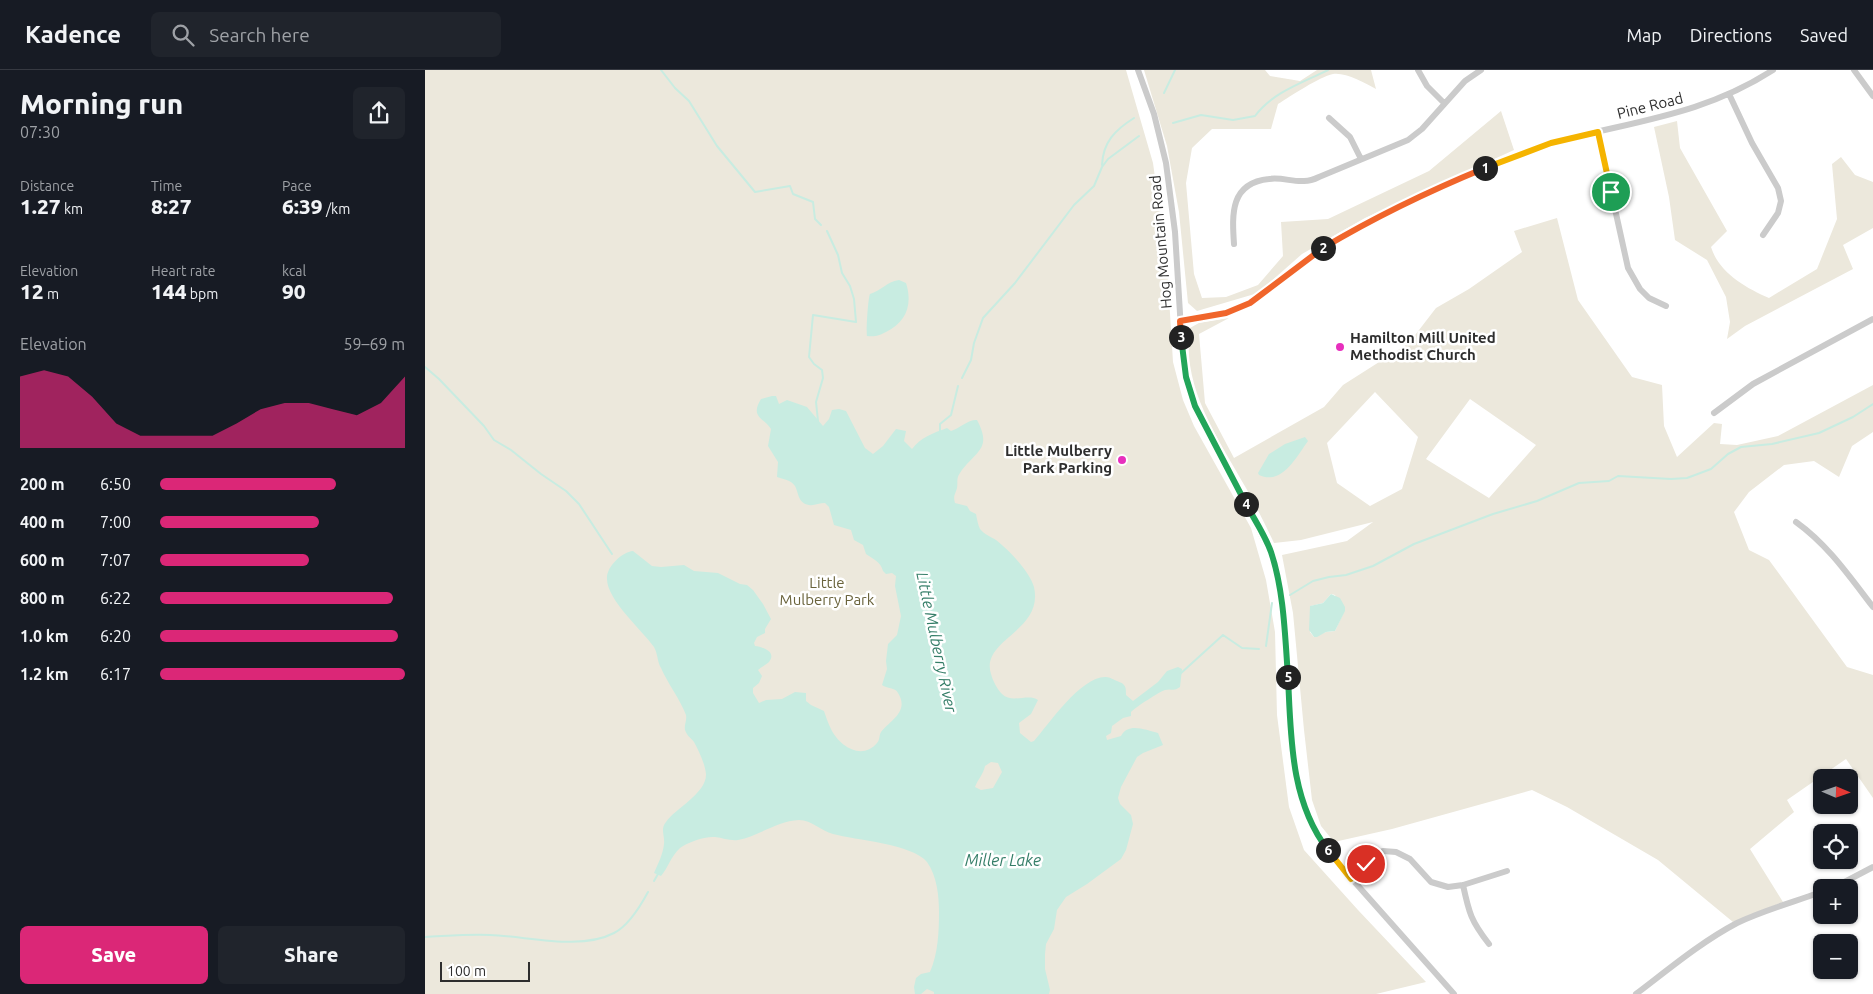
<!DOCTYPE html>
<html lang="en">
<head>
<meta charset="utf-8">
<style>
  :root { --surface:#171b24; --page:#20242c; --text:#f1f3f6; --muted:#9ea1a6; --line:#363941; --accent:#db2777 }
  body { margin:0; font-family:Ubuntu,sans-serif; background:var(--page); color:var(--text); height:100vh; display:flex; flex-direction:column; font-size:19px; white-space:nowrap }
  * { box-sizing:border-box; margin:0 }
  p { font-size:16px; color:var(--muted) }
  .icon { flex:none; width:28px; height:28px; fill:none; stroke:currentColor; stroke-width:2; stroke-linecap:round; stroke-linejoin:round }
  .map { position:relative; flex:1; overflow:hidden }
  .drawer { display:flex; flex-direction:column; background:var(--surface); width:425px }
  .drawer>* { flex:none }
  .needle { width:32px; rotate:92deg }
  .tools { position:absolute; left:1388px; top:699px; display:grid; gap:10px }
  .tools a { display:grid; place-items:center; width:45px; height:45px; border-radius:8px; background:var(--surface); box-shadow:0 1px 4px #0004; font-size:25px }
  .scale { position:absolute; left:15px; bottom:12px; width:90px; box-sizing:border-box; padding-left:5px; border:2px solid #2e2e2e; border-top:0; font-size:14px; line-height:18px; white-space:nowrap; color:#2e2e2e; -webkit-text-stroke:4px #fff; paint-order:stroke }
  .pin { position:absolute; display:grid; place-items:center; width:42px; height:42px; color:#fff; margin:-21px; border:2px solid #fff; border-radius:50%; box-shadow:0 1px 5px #0007 }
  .km { position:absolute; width:25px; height:25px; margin:-12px; border-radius:50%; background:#222; color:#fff; font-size:14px; line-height:25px; text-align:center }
  .round { display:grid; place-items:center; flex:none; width:52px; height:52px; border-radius:8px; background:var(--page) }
  .overview { display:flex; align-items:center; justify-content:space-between; height:85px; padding:0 20px }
  h1 { font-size:28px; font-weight:800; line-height:38px }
  .metrics { display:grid; grid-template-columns:repeat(3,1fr); gap:8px; height:85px; padding:5px 20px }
  .metrics div { display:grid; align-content:center }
  .metrics b { font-size:21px; font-weight:800 }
  .metrics small { font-size:14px; font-weight:400 }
  .metrics p { font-size:14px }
  .chart { height:140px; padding:10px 20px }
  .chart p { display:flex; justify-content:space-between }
  .chart svg { width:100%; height:90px; margin-top:5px; fill:var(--accent); opacity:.7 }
  .cta { display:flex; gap:10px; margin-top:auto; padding:10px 20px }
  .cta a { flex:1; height:58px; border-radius:8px; background:var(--accent); color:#fff; font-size:20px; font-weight:800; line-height:58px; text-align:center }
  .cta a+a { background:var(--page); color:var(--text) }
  ul { padding:0 20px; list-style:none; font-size:16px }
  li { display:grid; grid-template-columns:80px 60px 1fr; align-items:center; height:38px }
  li i { height:12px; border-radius:6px; background:var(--accent) }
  header { display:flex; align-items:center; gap:30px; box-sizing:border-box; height:70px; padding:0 25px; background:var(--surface); border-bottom:1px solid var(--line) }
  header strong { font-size:24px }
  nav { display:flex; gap:28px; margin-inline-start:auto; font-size:18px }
  .search { width:350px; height:45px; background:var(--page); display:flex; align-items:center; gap:12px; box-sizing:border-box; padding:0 18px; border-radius:8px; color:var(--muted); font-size:19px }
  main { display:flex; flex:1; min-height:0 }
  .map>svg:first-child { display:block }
</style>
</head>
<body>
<header>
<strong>Kadence</strong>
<div class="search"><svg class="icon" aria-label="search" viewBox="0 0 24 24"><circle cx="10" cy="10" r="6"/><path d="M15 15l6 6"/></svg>Search here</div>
<nav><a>Map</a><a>Directions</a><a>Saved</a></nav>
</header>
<main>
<section class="drawer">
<div class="overview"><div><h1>Morning run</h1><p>07:30</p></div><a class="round"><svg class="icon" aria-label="share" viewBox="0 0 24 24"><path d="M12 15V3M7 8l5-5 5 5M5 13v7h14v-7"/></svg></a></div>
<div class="metrics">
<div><p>Distance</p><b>1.27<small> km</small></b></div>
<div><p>Time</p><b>8:27</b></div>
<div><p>Pace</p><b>6:39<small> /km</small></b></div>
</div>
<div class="metrics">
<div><p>Elevation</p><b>12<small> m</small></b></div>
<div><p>Heart rate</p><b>144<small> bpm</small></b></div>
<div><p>kcal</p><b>90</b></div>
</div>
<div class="chart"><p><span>Elevation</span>59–69 m</p>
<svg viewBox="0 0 160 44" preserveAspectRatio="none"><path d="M0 44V9L10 6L20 9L30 19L40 32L50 38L60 38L70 38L80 38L90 32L100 25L110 22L120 22L130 25L140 28L150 22L160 9V44z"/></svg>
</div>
<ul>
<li><b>200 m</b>6:50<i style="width:72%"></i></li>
<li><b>400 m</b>7:00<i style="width:65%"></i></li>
<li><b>600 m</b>7:07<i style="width:61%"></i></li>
<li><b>800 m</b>6:22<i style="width:95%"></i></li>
<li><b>1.0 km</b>6:20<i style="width:97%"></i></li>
<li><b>1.2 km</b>6:17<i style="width:100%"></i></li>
</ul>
<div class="cta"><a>Save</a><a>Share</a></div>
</section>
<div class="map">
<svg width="1448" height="924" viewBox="0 0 1448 924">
  <rect width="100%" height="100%" fill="#fff"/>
  <path fill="#ece8dc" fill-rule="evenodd" d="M0 0H701L728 93 742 195 748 292 758 330 769 356 826 458 841 510 850 562 852 645 864 737 879 780 933 840 1001 912 951 924H0Z
    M719 0H840L845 6 875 11 892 0H946L951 19C940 13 920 2 908 4 894 7 866 26 853 34L846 59H787L767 78 761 113 769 204 777 228 801 227 833 215 858 186 856 152 903 149 1004 101 1076 41 1089 80 940 148 877 184 833 223 772 241 763 233 754 142 742 76Z
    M1252 51 1255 78 1302 161 1286 177C1294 203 1321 218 1344 228L1392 199 1412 149 1407 94 1416 87 1430 105 1448 112V158L1418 175 1428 199 1320 256 1302 269 1305 252 1301 227 1282 190 1250 170 1244 127 1229 57Z
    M1132 148 1153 230 1207 307 1237 315 1239 356 1252 387 1289 353 1297 354 1295 374 1312 375 1353 366 1448 315V362L1427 376 1414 407 1389 391 1359 395 1324 422 1309 442 1324 480 1344 490 1422 597 1448 605V728L1421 689 1362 730 1369 742 1325 779 1358 832 1308 852 1233 790 1142 737 1107 720 967 759 909 772 896 756 887 730 879 660 868 543 857 485 922 471 948 452 876 470 849 473C840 454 831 436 821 418 793 368 756 317 765 258L774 253 804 248 774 264 780 333 809 388 899 337 918 315 984 273 1011 238 1044 219 1097 182 1089 161ZM950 322 993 367 977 419 945 436 912 413 902 373ZM1045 329 1111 375 1064 428 1001 389ZM906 524 910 525 918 544 910 561 901 562 889 567 885 562 886 536 898 533Z"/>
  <path fill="#c8ece1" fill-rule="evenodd" d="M474 210 481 213C488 235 481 252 461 262 453 266 450 267 442 266 441 262 443 228 445 224 456 221 461 212 474 210Z
    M347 326H351L354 334 362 330 382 337 398 356 404 349 407 340 414 339 421 341 440 378 448 384 458 376 471 359 481 361 479 371 487 379C495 368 508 363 522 358L526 361C535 358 544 349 552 350 568 380 550 381 535 403 531 408 533 413 532 418 530 425 528 426 530 433L542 436 545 441 551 444C552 449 553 455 555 459 559 464 566 467 571 470 584 480 605 502 609 517 619 562 555 569 566 604 568 611 572 619 577 624 587 634 603 623 613 630L606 644 594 653 595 663 606 672 609 671C624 654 656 606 681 607 685 607 689 610 692 611 701 614 701 617 701 625L708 631 733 612 742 601 753 597 757 599 755 617C748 622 747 618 740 620 734 622 711 637 706 642V646L698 648 687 656 686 663 681 666 682 670 696 666C703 652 721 660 733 663L738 675 718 683 712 687 696 717 693 728 695 734 706 745 708 754 701 780 696 789 662 814 641 827 632 840 629 859 621 874 620 884V899L625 920 624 924H509V922L502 919 496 924H490L489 917 491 908 496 904 505 902C513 884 514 862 514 842 514 826 512 806 502 792 488 774 430 770 408 764 396 761 387 750 374 750 352 751 334 766 313 770 305 771 298 768 290 767 280 766 263 772 255 778 246 786 243 798 236 806L229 803C233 794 238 784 239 774 240 766 235 759 241 752 250 739 282 723 281 704 280 694 274 681 269 672 266 668 262 666 260 660 259 655 262 651 261 645 255 629 243 614 236 598 232 591 233 584 229 577 217 560 182 530 182 509 181 497 197 482 208 481L227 496 236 497 259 495 269 501 293 503 315 514 322 515 328 520 338 534 346 549 340 559V563L332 567 329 573 330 576C338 577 352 582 344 592 341 595 336 597 333 600L337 606 334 613 328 618V623L334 633 341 630 357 629 370 622 381 623V631L386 635 399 641C401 647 403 653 406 659 414 676 437 691 452 673 455 670 454 665 456 662 464 651 485 642 473 623 470 617 462 619 457 615L462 599 461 591 463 574 472 565 476 546 470 516 471 506 467 503 461 504 458 501C456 492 448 489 441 484L438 475 429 470 426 460 409 455 404 437 400 433C394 433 389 436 384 435 373 433 374 424 370 416 366 410 358 409 352 407L353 392 343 376 346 359C338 347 325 347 336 329ZM566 692 573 693 577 702 568 718 556 720 550 717C553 709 558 705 560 696Z
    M880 367 883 371C872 386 857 416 834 405L833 403 844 384 860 374Z
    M906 524 915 528 920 537V541L910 561 901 562 892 567H889L884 560 885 536 898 533Z"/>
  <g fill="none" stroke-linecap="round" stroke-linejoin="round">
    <path stroke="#c8ece1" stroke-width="2" d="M236 0 250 18 264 31 292 76 330 122 365 116 368 124 388 132 390 149 396 155
      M739 23 750 0
      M748 53 776 45 808 50 830 46C848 22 877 13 903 0
      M677 95C678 72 690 60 709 48
      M0 297 14 309 59 356 69 370 86 380 116 404 141 421 154 434 187 484
      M537 308 546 290 549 273 558 248 590 213 649 135 669 116 677 97 683 89 714 66
      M393 351 391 332 398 308 397 300 389 294 384 287 388 245 431 252 429 229 425 216 417 203 413 185 402 161
      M515 361V354L526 345 533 316
      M865 525 888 511 904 507 921 505 948 496 989 474 1068 444 1112 431 1154 413 1184 411 1193 406 1246 409 1262 408 1286 399 1303 384 1316 377 1347 374 1394 363 1428 347 1448 334
      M841 576 847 533
      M755 604 798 565 817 578 834 579
      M229 811 233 804
      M0 867C22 866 43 864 65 865 102 866 155 881 189 863 203 856 216 835 223 822"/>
    <path stroke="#cbcbcb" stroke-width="6" d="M713 0 729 44 741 93 750 162 757 276 761 307 770 336 845 482 855 520 871 704 878 733 898 773 919 800 1029 924
      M993 0 1002 16 1019 33
      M1429 0 1448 26
      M1304 24 1327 73 1353 118 1356 131 1353 143 1338 165
      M904 48 925 67 936 89
      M1173 62 1203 198 1215 219 1224 228 1241 236
      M809 174C807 144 805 113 844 109 856 107 868 112 879 111 884 111 890 109 894 107L983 70 997 59 1040 11 1056 0
      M755 251C784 247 813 243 837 225 856 212 872 196 891 183 917 164 947 150 977 135 1025 112 1075 88 1127 73 1206 51 1277 46 1348 0
      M1289 343 1328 314 1448 249
      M1371 452C1403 475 1424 506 1448 537
      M919 800 937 788 945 787 958 781 971 782 985 789 1006 812 1023 817 1038 815 1082 801
      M926 809 941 794 945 787
      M1038 815C1044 843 1046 851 1064 874
      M1408 818 1448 797
      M1211 924C1244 899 1276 872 1312 853 1339 840 1369 832 1396 822"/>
  </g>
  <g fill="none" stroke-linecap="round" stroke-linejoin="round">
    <defs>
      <path id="split-1" d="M1060 98 1126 73 1173 62 1186 122"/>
      <path id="split-2" d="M898 178C950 147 1004 121 1060 98"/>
      <path id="split-3" d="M756 267 755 251 801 243 825 233 898 178"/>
      <path id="split-4" d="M756 267 761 307 770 336 821 434"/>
      <path id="split-5" d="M821 434C829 449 840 465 846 482 859 521 860 566 863 607"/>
      <path id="split-6" d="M863 607C866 666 865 731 903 780"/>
      <path id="split-7" d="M903 780 926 809 941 794"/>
    </defs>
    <use href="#split-1" stroke="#fff" stroke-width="10"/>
    <use href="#split-2" stroke="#fff" stroke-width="10"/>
    <use href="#split-3" stroke="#fff" stroke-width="10"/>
    <use href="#split-4" stroke="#fff" stroke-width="10"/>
    <use href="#split-5" stroke="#fff" stroke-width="10"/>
    <use href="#split-6" stroke="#fff" stroke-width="10"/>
    <use href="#split-7" stroke="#fff" stroke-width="10"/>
    <use href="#split-1" stroke="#f5b400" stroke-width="6"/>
    <use href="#split-2" stroke="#f0652b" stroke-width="6"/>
    <use href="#split-3" stroke="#f0652b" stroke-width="6"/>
    <use href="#split-4" stroke="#22a559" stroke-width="6"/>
    <use href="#split-5" stroke="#22a559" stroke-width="6"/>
    <use href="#split-6" stroke="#22a559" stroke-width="6"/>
    <use href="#split-7" stroke="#f5b400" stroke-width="6"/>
  </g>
  <g fill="#e72fbd" stroke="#fff" stroke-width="2">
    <circle cx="915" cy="277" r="5"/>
    <circle cx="697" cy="390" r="5"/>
  </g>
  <g text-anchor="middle" stroke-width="5" stroke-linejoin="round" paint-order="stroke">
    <g font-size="15" fill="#2e2e2e" stroke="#fff">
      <text transform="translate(1225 36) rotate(-14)" y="5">Pine Road</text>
      <text transform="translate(736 172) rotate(-95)" y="5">Hog Mountain Road</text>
    </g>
    <g font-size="15" font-weight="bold" fill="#2e2e2e" stroke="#fff" text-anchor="start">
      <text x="925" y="273">Hamilton Mill United<tspan x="925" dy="17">Methodist Church</tspan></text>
      <text x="687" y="386" text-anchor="end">Little Mulberry<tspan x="687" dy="17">Park Parking</tspan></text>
    </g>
    <g font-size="15" fill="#6a633b" stroke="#fff">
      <text x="402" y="518">Little<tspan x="402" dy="17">Mulberry Park</tspan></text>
    </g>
    <g font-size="16" font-style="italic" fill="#357e68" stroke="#fff">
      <text transform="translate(512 572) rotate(78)" y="6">Little Mulberry River</text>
      <text x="578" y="796">Miller Lake</text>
    </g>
  </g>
</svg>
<div class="tools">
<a><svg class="needle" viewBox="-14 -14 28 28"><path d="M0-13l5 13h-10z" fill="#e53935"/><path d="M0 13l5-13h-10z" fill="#9ea1a6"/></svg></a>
<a><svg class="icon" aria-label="locate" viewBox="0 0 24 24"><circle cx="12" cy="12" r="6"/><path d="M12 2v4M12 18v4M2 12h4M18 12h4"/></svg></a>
<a>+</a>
<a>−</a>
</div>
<div class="scale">100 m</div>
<div class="pin" style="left:1186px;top:122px;background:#1e9e55"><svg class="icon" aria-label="arrive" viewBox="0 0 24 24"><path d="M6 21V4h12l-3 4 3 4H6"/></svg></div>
<div class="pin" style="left:941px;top:794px;background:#d93025"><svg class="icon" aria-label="check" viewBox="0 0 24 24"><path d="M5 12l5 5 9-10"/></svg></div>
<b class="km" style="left:1060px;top:98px">1</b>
<b class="km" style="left:898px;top:178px">2</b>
<b class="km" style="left:756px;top:267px">3</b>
<b class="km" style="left:821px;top:434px">4</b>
<b class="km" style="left:863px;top:607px">5</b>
<b class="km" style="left:903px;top:780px">6</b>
</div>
</main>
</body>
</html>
